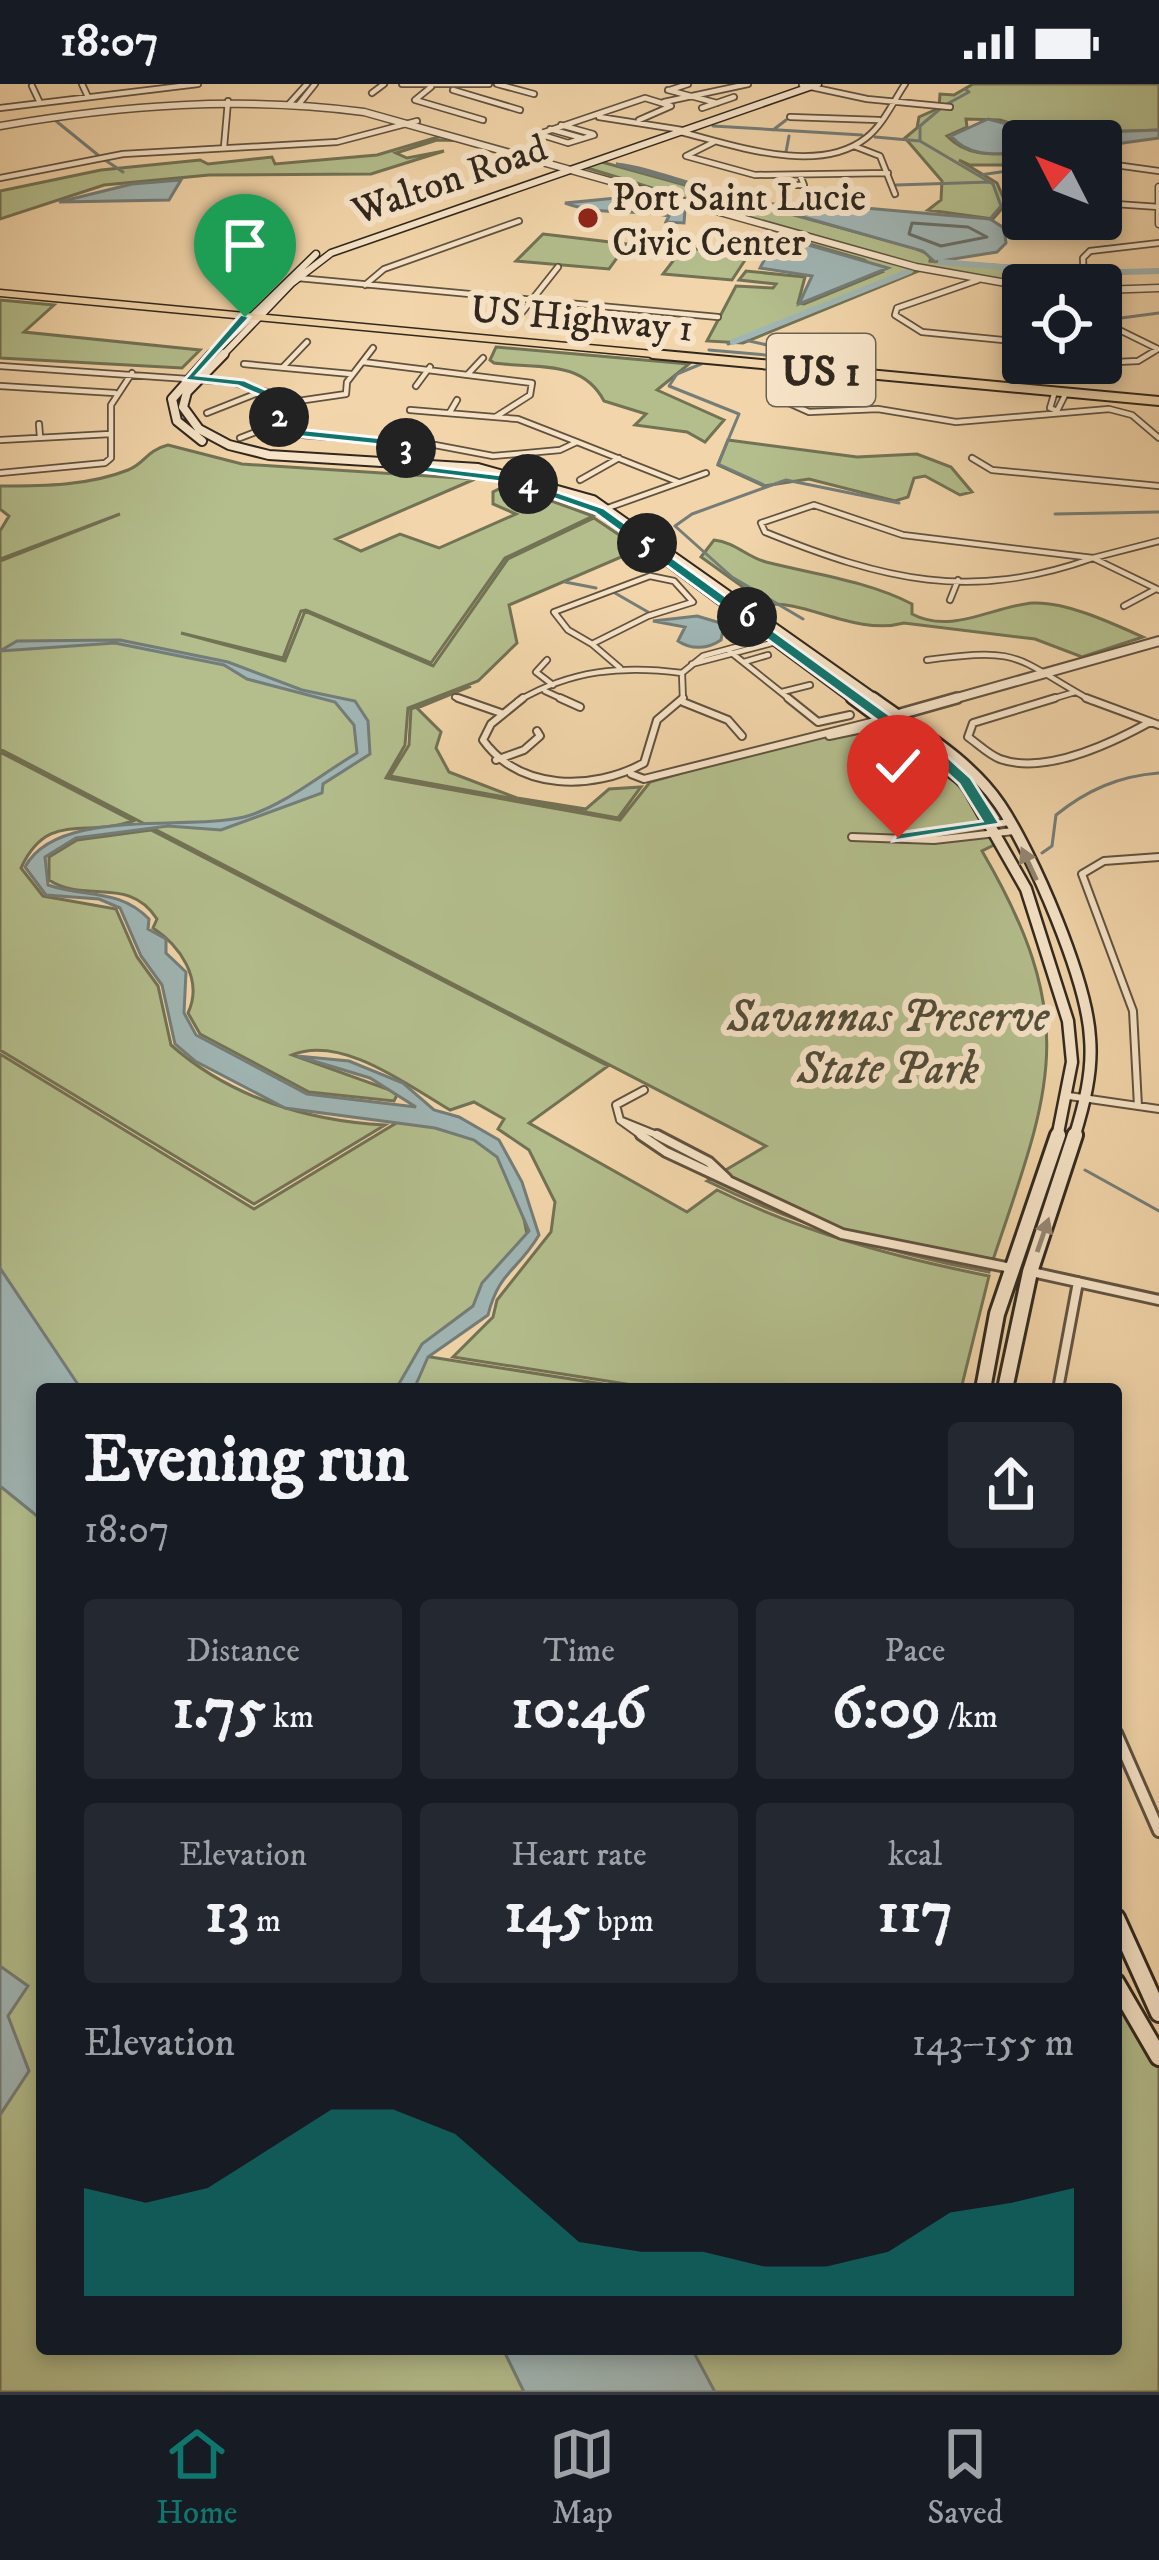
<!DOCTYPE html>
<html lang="en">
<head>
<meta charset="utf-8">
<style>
  :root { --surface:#171b24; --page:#242831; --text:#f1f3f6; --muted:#9ea1a6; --line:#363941; --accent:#0f766e }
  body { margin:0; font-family:"IM FELL DW Pica",serif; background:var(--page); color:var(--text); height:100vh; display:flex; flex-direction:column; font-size:45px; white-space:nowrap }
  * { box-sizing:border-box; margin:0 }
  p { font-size:39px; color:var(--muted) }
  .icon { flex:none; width:66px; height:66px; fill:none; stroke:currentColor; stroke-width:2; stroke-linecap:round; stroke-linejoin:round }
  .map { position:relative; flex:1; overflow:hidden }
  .panel { position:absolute; left:36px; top:1299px; width:1086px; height:972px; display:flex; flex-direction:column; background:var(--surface); border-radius:12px; box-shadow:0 6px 18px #0003 }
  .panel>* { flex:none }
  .needle { width:78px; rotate:312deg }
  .buttons { position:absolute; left:1002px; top:36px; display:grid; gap:24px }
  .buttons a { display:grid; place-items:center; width:120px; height:120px; border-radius:12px; background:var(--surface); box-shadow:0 6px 18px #0003; font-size:60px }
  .pin { position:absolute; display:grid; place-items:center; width:102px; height:102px; color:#fff; margin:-123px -51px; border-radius:50% 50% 50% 0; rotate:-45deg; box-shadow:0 0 12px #0007 }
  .pin .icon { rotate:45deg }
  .km { position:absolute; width:60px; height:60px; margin:-30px; border-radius:50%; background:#222; color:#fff; font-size:33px; line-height:60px; text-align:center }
  .round { display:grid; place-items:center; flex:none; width:126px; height:126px; border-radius:12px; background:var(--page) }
  .overview { display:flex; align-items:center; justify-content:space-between; height:204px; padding:0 48px }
  h1 { font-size:66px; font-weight:700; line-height:90px }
  .metrics { display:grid; grid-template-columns:repeat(3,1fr); gap:18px; height:204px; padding:12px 48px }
  .metrics div { display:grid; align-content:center; border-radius:12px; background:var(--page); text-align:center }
  .metrics b { font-size:60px; font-weight:700 }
  .metrics small { font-size:33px; font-weight:400 }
  .metrics p { font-size:33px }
  .chart { height:336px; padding:24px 48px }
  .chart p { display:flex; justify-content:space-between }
  .chart svg { width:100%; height:216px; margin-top:12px; fill:var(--accent); opacity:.7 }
  .status { display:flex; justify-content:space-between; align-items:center; height:84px; padding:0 60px; background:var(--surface); direction:ltr }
  .status svg { height:33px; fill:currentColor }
  .tab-bar { display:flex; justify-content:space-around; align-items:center; height:168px; border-top:3px solid var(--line); background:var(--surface); font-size:33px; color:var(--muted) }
  .tab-bar a { display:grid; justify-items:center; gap:6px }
  .tab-bar .active { color:var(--accent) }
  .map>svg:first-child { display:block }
</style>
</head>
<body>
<div class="status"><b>18:07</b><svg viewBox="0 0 49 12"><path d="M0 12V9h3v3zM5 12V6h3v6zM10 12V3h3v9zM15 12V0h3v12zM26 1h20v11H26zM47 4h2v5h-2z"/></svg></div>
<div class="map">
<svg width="1159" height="2308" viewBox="0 0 1159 2308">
  <rect width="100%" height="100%" fill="#f2d5aa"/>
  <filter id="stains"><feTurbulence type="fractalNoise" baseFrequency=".00167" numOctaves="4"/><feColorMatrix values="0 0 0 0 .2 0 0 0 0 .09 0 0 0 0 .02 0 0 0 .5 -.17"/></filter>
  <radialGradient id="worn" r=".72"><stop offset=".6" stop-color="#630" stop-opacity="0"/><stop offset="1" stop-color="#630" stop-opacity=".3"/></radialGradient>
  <path fill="#b4be8d" stroke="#727255" stroke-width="3" d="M973 0H1159V46L1045 50 1000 36 966 35 967 43 947 52C968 74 995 70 1023 69V81H970L959 76 997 99 1006 120 993 135 928 126 941 116 942 97 905 54 917 44 919 33 939 24 940 10 954 11Z
    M448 50 472 57 437 56 396 69 407 74 444 67 371 90 209 91 104 101 0 135V107L101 86 200 76 208 80 272 73 275 80 377 71Z
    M598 77 914 164 931 171 930 177 1081 187 1080 201C911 201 747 131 587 84Z
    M783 149H792L921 186 743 259 707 257 736 202 773 204 776 200 739 196 746 187 805 193 798 219 804 220 882 188 864 176 778 151Z
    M543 150 627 160 609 185 516 177Z
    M683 164 749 170 732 196 663 190Z
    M0 216 54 221 24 248 200 266 182 284 0 274Z
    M496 263 689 280 657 306 724 336 705 358 687 348 635 341 646 330 604 317C582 275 538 285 494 279L490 276Z
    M728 356 857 373 917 370 951 383 972 408 960 411 925 392 914 394 908 413 895 417 809 395 764 402 718 381Z
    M168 361 242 380 475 395 336 455 361 467 400 450 439 464 516 430 493 420V408L507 401 593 432 505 474 431 579 306 526 301 527 283 574 181 549 285 577 305 527 433 582 508 475 594 434 640 465 509 521 517 559 478 597 408 624 405 661 386 694 620 736 650 698 796 657 891 642C934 677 975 707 994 761L982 767C1085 943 1048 1010 989 1188 889 1169 799 1142 707 1097L766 1062 0 665V477L120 430 0 475V447L9 432 0 425V402C43 402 88 402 128 386 146 379 145 367 168 361Z
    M714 456C735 458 747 473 766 478 813 490 868 497 912 520V530C952 551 993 522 1033 519 1065 517 1114 540 1143 553L1082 573 1035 555 904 539C856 552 803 515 768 521L701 473Z
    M471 602 417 624 441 648 436 664 449 688 517 714 586 725 609 705 641 703 618 734 390 692 409 661 411 625Z
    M0 668 133 737C85 754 48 726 21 784L43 812 116 825 137 873 158 902 171 961C230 1013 307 1037 385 1041L254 1120 0 966Z
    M151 746 608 982 529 1039 687 1128 717 1106C805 1149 894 1173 989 1192L961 1305H658L453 1273 493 1233 497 1216 551 1148 555 1118 529 1066 498 1045 504 1035 474 1018 450 1026C410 1003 342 950 292 971L390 1006 397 1011 394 1017 309 1008 200 950 188 929C204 895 179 861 153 844L157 835C129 791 85 820 49 796V773L77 756Z
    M0 970 254 1125 408 1032 493 1062 521 1120 529 1160 474 1227 424 1272 635 1305H42V2265H1116V1913L1159 1980V2308H0Z"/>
  <path fill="#a0b6b5" stroke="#747d78" stroke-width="3" d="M988 35 1045 50 1159 46V54L1101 62V57H1023V69C997 70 969 74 951 52Z
    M616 80C676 85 797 153 849 104L848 114 865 124 990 135 1004 144 1006 159 997 168 935 178 923 167Z
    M181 96 169 116 59 118 132 100Z
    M637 112 685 126 684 139 666 138 669 132C634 125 600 132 565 119Z
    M784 154 888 184 799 220 812 192 760 184 775 156Z
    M697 532 724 540 721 556C708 565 691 566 678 557L685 543 653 537Z
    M120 556 228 578 302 606 355 617 368 637 370 670 323 700 322 709 221 746 168 742 76 754 45 773 48 801C86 814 119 804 149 835L148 845 166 855V869L186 888 184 929 196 951 307 1010 416 1023 370 994 297 972 349 977 403 999 434 1026 459 1033 499 1056 522 1098 539 1151C517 1188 499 1187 488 1231L428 1273 414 1305H396L422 1260 473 1222 482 1199 529 1147 497 1073 474 1056 435 1044 285 1024 195 977 175 960 162 901 141 872 120 824 99 815 46 811 25 783C57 723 187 747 244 733 284 722 321 690 357 669L354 641 335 618 247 595 224 581 115 559 0 567 17 557Z
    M0 1184 81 1305H42V1436L0 1402Z
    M0 1882 28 1902 8 1932 29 1987 0 2031Z
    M503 2265H692L715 2308H524Z"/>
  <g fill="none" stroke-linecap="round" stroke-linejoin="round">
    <path stroke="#686e69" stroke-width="3" d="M912 139 968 143 987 153 941 162 909 150Z"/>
    <path stroke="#747d78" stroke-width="3" d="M947 20 969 8 965 5
      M940 25 920 42V57L993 100 1001 122 990 135
      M56 37 98 71
      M713 42 862 51
      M773 46 786 36
      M875 53 920 57
      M786 68 789 52
      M105 76 123 88
      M980 91 1014 86
      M896 101 990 98
      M1106 236 1159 229
      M740 255 821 273
      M728 260 733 258
      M709 266 812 275
      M701 280 677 290 669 302 739 330 718 380 764 401
      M1055 430 1159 428
      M565 498 596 504
      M608 505 648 528
      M803 535 732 493 675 442 692 430 786 396 899 419
      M1042 769 1052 762 1056 731C1087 706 1119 692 1159 689
      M1085 1086 1159 1127"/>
    <path stroke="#a0b6b5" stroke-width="6" d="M941 178 1077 189
      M1090 189 1159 187
      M733 258 910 187"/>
    <defs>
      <path id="minor-far3" d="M82 0 88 13
        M402 0H489
        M497 0 534 10
        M802 1 867 15 950 23
        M32 2 40 19
        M431 3 415 16 483 36
        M453 6 520 26
        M668 6 717 19
        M670 6 688 0
        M372 9 384 0
        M664 18 748 0
        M289 20 307 0
        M299 20 315 0
        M0 24 198 0
        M702 24 734 13
        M599 33 682 46
        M790 33 879 36
        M561 41 593 50
        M550 45 582 54
        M681 48C733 61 818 92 866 54 883 41 893 18 905 0
        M594 51 568 59 539 50 645 14 671 22 639 36
        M714 58 686 72 755 91 888 89
        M854 62 880 72 895 110
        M224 63 228 17
        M1101 79 1159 87
        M786 91 789 101H804L800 91
        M0 94 123 70 337 58 417 37
        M1101 119 1159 123
        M298 194 718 233
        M978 196 897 224 895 231 922 248 1023 258
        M365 201 384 185 519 137
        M1084 201 1083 174 1090 167 1159 159
        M512 241 558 183
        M363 278 532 299 530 311 497 332
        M798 278 771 311 809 328 878 325 956 338 1109 325 1132 331 1159 354
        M1095 279 1138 277 1158 265 1101 237
        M244 280 351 290
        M0 282 231 298 298 317 346 310 347 298 373 264
        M283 283 307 258
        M468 290 483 274
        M0 302 115 309
        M416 302 430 283
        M778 302 796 293 804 278
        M1055 307 1050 324 1057 327 1066 309
        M283 317 279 339 303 351 435 361 493 372 560 366 577 358 518 335 410 326
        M450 328 457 316
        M207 329 260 308
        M39 340 40 353
        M240 354 279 339
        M0 356 110 350
        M577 358 678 398
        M972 374 992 386 1159 402
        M0 389 105 379 111 374V321L132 289
        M580 396 619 374
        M814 421 903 451 1093 474C970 518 884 496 765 448L761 439Z
        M599 427 706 389
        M1093 474 1159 506
        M1093 474 1159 457
        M650 492 674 497 693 518 648 532 592 560 568 546 554 528Z
        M950 516 958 496
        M1124 522 1154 506
        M592 560 620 584
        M728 566 792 617
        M547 576 536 588 553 601
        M927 576C1023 563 1013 573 1092 617
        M744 578 768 571
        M692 580 791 554
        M682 589 683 617
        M682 589 703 572 773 553
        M545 607 567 617
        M782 608 810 601
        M455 613 466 617
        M518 617C571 586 623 581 682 589
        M1045 617 1075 608"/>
      <path id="minor-far2" d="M458 614 501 629
        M523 614 491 640 483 656C520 707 592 707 644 679L657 636 683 614
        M560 614 580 623
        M788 614 818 638 850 631
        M1055 614 973 639 968 653C978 660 989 671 1000 675 1045 691 1112 659 1150 638
        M1086 614 1159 641
        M683 618 728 636 742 652
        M829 652 891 639
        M496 676 524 666 540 652 537 647
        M631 690 644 695 883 635
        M921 752 1009 738
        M852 753 934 756 1014 747
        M1069 1012 1159 1025
        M1138 1022 1133 927 1082 790 1104 777 1159 773
        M620 1036 645 1054
        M620 1036 616 1021 644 1006
        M622 1037 664 1054"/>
      <path id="minor-far1" d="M641 1051 666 1068 842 1150 1011 1184
        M657 1051 709 1078 727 1095
        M1032 1188 1159 1216
        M1058 1305 1078 1198"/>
      <path id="minor" d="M1116 1649 1159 1747"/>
      <path id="tertiary-far2" d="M0 42C122 21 241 12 364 28L916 183 1023 202
        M1159 103V140
        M1101 206 1159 204"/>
      <path id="tertiary-far1" d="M946 617 1159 557"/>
      <path id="tertiary" d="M886 634 957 614"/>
      <path id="secondary-far4" d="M210 273 316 170
        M221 273 292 199 331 169 818 0"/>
      <path id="secondary-far3" d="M224 270 187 308 183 323 199 345 229 361 269 371 478 384 593 416 878 617
        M202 357 177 337 172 315 212 270
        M607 432 856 617"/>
      <path id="secondary-far2" d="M852 614 965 698 1026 805 1068 937 1072 978 1057 1054
        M873 614C917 646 970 676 1000 721 1033 770 1087 896 1090 954 1093 988 1084 1021 1074 1054"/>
      <path id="secondary-far1" d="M983 1305 997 1230 1058 1051
        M1005 1305 1030 1188 1075 1051"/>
      <path id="secondary" d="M1116 1834 1159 1929
        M1116 1899 1159 1973"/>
      <path id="primary-far1" d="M0 209 685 273"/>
      <path id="primary" d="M653 270 1159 317"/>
    </defs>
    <use href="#minor-far3" stroke="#615240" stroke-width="8"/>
    <use href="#minor-far2" stroke="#615240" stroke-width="10"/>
    <use href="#minor-far1" stroke="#615240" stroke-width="14"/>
    <use href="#minor" stroke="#615240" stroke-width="16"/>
    <use href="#tertiary-far2" stroke="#615240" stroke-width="9"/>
    <use href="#tertiary-far1" stroke="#615240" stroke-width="12"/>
    <use href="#tertiary" stroke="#615240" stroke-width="14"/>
    <use href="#secondary-far4" stroke="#31271d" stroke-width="9"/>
    <use href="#secondary-far3" stroke="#31271d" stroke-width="12"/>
    <use href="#secondary-far2" stroke="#31271d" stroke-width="15"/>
    <use href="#secondary-far1" stroke="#31271d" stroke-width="20"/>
    <use href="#secondary" stroke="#31271d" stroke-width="22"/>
    <use href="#primary-far1" stroke="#31271d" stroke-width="9"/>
    <use href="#primary" stroke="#31271d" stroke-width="12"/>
    <use href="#minor-far3" stroke="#f7e4c8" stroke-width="4.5"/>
    <use href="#minor-far2" stroke="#f7e4c8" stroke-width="6"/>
    <use href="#minor-far1" stroke="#f7e4c8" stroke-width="8"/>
    <use href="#minor" stroke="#f7e4c8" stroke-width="10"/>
    <use href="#tertiary-far2" stroke="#f7e4c8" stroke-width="6"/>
    <use href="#tertiary-far1" stroke="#f7e4c8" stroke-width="8"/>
    <use href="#tertiary" stroke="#f7e4c8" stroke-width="9"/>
    <use href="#secondary-far4" stroke="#f7e4c8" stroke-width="6"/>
    <use href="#secondary-far3" stroke="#f7e4c8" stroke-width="8"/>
    <use href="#secondary-far2" stroke="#f7e4c8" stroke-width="10"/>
    <use href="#secondary-far1" stroke="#f7e4c8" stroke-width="14"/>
    <use href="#secondary" stroke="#f7e4c8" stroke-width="16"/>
    <use href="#primary-far1" stroke="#f2d5aa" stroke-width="6"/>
    <use href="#primary" stroke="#f2d5aa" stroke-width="8"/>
  </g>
  <defs><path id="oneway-solid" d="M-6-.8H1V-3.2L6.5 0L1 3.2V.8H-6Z" transform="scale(3)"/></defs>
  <g fill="#948672">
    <use href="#oneway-solid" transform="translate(1029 780) rotate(-115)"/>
    <use href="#oneway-solid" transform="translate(1043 1151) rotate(-71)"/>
  </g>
  <path fill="#0f766e" stroke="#fff" stroke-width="3" d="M241 230 250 233 197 291 244 296 287 315 286 338 297 345 412 357 409 380 511 392 604 424 949 674 971 694 1000 740 893 757 898 749 982 737 959 700 938 681 595 429 509 399 398 385 401 363 294 352 273 339 277 319 238 302 184 296Z"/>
  <circle fill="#8f2418" stroke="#f7e4c8" stroke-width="4.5" cx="588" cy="134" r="12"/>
  <g text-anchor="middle" stroke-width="12" stroke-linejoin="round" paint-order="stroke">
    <g font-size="39" fill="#31271d" stroke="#f7e4c8">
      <text transform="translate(449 94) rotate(-19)" y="14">Walton Road</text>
      <text transform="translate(582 233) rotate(5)" y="14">US Highway 1</text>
    </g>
    <g font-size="39" fill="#31271d" stroke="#f7e4c8" text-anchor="start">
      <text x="612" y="126">Port Saint Lucie<tspan x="612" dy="45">Civic Center</tspan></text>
    </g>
    <rect fill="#f7e4c8" stroke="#6c6050" stroke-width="3" x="767" y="250" width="108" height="72" rx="9"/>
    <g font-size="42" font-weight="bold" fill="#31271d">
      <text x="821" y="301">US 1</text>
    </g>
    <g font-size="45" font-style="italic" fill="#524d39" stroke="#f7e4c8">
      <text x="888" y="947">Savannas Preserve<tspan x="888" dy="52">State Park</tspan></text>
    </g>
  </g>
  <rect width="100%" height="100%" filter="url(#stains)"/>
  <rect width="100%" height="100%" fill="url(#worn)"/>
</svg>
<div class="buttons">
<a><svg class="needle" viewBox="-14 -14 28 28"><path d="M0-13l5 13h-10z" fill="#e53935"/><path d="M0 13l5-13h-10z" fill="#9ea1a6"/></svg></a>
<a><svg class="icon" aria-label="locate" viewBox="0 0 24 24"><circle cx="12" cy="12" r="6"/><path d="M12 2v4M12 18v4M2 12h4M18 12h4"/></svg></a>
</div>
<div class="pin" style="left:245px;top:233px;background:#1e9e55"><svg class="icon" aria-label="arrive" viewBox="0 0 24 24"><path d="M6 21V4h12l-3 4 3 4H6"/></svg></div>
<div class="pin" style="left:898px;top:754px;background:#d93025"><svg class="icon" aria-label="check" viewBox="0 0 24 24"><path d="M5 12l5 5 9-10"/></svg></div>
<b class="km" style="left:279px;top:333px">2</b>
<b class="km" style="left:406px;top:364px">3</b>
<b class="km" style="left:528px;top:400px">4</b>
<b class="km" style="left:647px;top:459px">5</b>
<b class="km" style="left:747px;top:533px">6</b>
<section class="panel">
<div class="overview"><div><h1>Evening run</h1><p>18:07</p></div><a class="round"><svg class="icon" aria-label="share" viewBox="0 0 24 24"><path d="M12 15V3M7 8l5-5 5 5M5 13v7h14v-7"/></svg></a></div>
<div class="metrics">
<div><p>Distance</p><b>1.75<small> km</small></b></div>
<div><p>Time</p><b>10:46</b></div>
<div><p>Pace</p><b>6:09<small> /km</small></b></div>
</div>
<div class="metrics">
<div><p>Elevation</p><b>13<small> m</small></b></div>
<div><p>Heart rate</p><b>145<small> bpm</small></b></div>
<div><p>kcal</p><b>117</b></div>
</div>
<div class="chart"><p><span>Elevation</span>143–155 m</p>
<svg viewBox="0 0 160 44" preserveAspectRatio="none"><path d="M0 44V22L10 25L20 22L30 14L40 6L50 6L60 11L70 22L80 33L90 35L100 35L110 38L120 38L130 35L140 27L150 25L160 22V44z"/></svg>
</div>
</section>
</div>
<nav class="tab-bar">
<a class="active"><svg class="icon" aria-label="home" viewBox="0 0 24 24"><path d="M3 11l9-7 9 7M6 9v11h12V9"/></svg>Home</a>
<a><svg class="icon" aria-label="map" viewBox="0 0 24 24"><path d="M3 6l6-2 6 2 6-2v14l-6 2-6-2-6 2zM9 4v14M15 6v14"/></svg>Map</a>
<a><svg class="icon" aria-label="saved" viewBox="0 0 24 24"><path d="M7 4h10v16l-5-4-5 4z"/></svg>Saved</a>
</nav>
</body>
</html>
